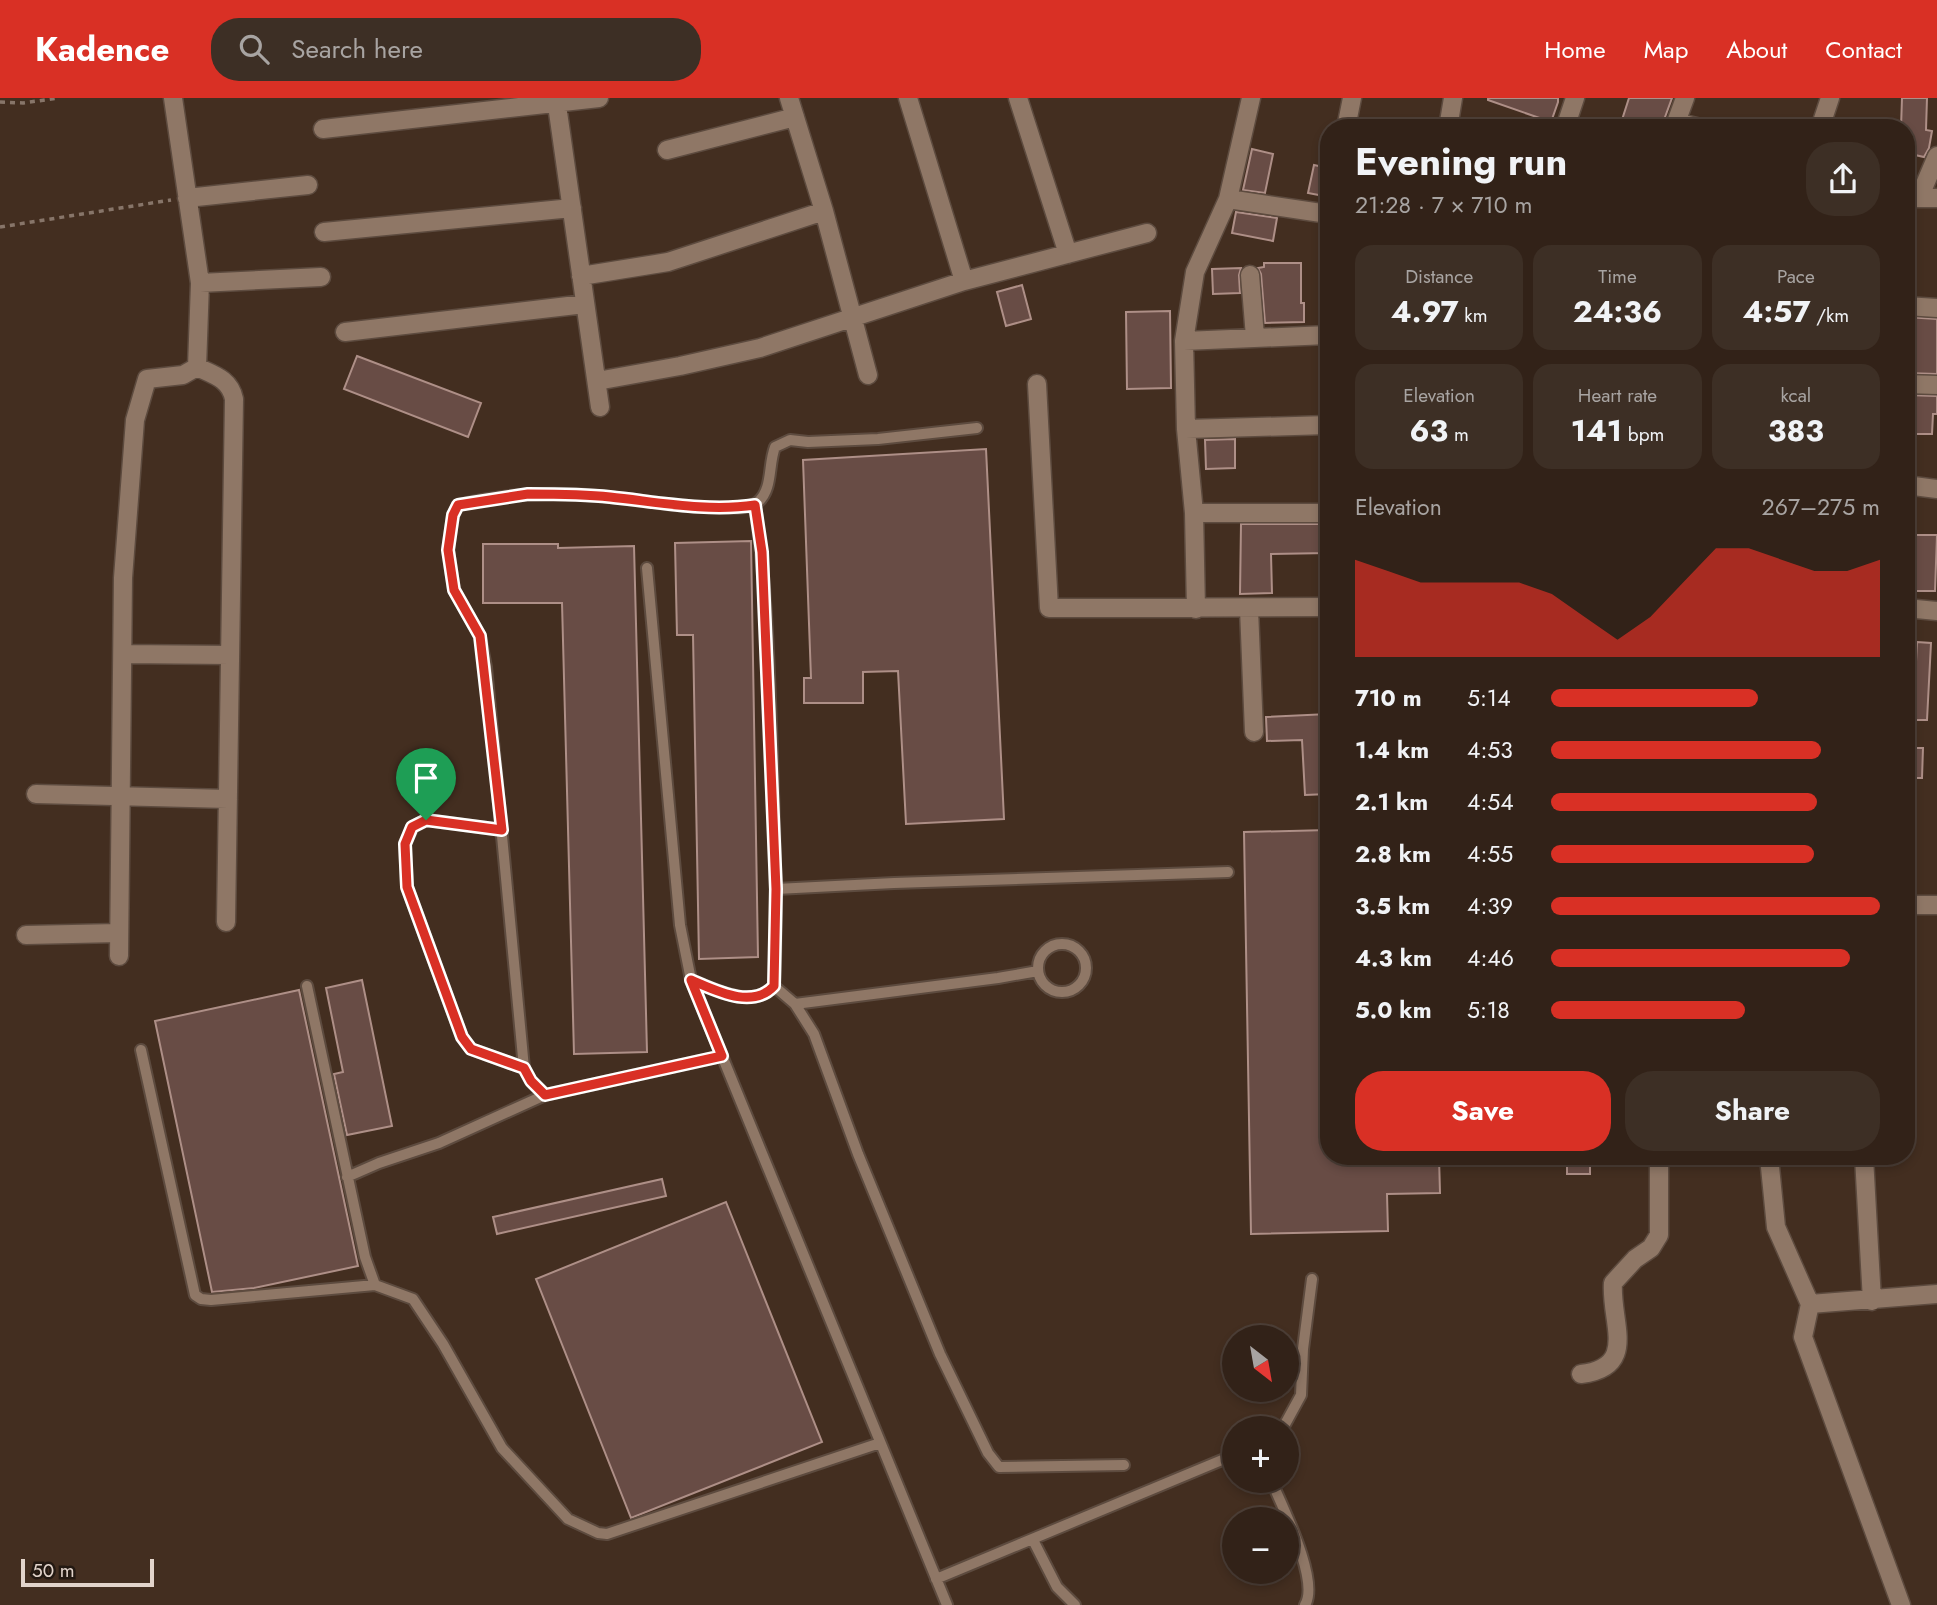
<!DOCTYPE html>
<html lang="en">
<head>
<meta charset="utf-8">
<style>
  :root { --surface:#322218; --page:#3d2f25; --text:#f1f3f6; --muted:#a8a4a2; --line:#4d3f37; --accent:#d93025 }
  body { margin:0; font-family:Jost,sans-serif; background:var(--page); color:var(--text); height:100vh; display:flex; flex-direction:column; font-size:26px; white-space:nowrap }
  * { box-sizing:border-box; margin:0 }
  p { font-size:23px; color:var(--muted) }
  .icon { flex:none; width:38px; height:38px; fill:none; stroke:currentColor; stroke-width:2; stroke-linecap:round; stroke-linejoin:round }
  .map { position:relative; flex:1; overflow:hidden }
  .sheet { position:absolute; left:1320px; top:21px; width:595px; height:1046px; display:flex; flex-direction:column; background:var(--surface); border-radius:28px; box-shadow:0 4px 10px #0003,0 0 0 2px var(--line) }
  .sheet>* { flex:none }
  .needle { width:46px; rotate:149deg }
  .tools { position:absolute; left:1222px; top:1227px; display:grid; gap:14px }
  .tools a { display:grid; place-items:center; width:77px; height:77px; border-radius:50%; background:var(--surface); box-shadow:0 4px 10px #0003,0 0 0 2px var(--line); font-size:35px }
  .scale { position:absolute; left:21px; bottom:18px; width:133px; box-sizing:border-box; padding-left:7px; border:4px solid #e2d4cb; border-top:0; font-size:19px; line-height:24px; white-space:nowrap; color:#e2d4cb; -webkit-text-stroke:5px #231912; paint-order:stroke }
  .pin { position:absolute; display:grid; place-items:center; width:60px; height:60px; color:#fff; margin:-72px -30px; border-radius:50% 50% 50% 0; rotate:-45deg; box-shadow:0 0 7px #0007 }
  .pin .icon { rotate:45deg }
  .round { display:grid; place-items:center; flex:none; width:74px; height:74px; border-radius:28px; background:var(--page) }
  .head { display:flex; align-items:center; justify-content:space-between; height:119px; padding:0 35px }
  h1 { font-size:38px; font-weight:700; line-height:52px }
  .metrics { display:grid; grid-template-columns:repeat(3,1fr); gap:10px; height:119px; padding:7px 35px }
  .metrics div { display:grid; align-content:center; border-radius:18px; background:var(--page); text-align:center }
  .metrics b { font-size:30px; font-weight:700 }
  .metrics small { font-size:19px; font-weight:400 }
  .metrics p { font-size:19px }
  .chart { height:196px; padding:14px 35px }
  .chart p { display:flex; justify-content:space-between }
  .chart svg { width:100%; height:126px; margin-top:7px; fill:var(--accent); opacity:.7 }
  .primary-button { display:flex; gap:14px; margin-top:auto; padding:14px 35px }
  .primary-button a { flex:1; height:80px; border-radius:28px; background:var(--accent); color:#fff; font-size:28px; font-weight:700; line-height:80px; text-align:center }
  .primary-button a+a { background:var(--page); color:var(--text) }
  ul { padding:0 35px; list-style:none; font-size:23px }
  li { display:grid; grid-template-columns:112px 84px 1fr; align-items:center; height:52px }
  li i { height:18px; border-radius:9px; background:var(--accent) }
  header { display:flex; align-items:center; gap:42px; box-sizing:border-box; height:98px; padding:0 35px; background:var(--accent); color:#fff }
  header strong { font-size:33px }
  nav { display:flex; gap:38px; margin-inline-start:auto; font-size:24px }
  .search { width:490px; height:63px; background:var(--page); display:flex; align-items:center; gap:18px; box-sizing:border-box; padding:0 24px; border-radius:28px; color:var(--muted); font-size:26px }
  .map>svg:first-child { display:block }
</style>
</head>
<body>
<header>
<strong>Kadence</strong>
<div class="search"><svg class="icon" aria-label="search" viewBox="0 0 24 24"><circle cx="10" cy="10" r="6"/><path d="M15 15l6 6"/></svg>Search here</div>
<nav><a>Home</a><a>Map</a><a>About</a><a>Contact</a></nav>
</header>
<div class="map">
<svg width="1937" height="1507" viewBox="0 0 1937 1507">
  <rect width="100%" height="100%" fill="#432e20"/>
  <path fill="#684c45" stroke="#ae8f87" stroke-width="2" d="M1488 0H1558V4L1551 24 1488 2Z
    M1629 0H1672L1661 30H1635L1621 25Z
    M1902 0H1927L1926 32 1932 33 1929 50 1924 59 1906 55V30H1901Z
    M1252 51 1273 56 1265 95 1243 92Z
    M1314 67 1328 70 1324 98 1308 95Z
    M1236 114 1277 120 1273 143 1232 135Z
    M1264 165H1301V205H1304V224L1265 225 1261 176 1258 170 1264 169Z
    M1241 170 1239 177 1240 195 1213 196 1212 171Z
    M1022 187 1031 221 1006 228 997 194Z
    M1170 213 1171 290 1127 291 1126 214Z
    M1906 219 1937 221V276L1906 275Z
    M357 258 481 305 468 339 344 291Z
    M1906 297 1937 298V316H1933L1932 336H1906Z
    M1235 341V370L1206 371 1205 342Z
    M986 351 1004 721 906 726 898 573 863 574V605H804V580H811L803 362Z
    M1241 426H1328V455L1271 456 1272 495 1240 496Z
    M1906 437H1937L1935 493H1906Z
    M751 443 758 859 699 861 693 537H677L675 445Z
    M483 446H558V450L634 448 647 954 574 956 562 505H483Z
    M1917 544 1931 545 1927 622H1913Z
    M1328 616V696L1305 697 1302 642 1267 643 1266 619Z
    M1906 650H1923L1922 680H1906Z
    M1328 732V1059H1439L1440 1095 1387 1096 1388 1133 1251 1136 1244 734Z
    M362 882 392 1028 347 1037 334 976 343 974 326 890Z
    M299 892 358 1168 254 1190 212 1194 155 923Z
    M1567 1059H1590V1076H1567Z
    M662 1081 666 1098 497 1136 493 1119Z
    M726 1104 822 1344 631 1420 536 1181Z"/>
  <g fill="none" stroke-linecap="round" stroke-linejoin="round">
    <defs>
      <path id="service" d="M647 470 680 827 691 882 947 1507
        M502 732 426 722 413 729 405 745 407 789 462 939 471 951 524 970
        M776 791 894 785 1228 774
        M1038 870a24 24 0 1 1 48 0a24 24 0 1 1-48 0Z
        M691 882C715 891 752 912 774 888 778 811 774 734 772 658 769 574 767 490 755 407
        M307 888 365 1159 375 1187 413 1201 443 1246 502 1350 568 1421 598 1435 607 1436 880 1345
        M774 888 795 906 814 936 858 1056 940 1256 988 1355 999 1369 1124 1367
        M795 906 998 880 1038 873
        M141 952 195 1197 201 1201 211 1202 375 1187
        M545 997 531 983 524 970 486 569 480 538 454 492 448 452 453 417 458 407C507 395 558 393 608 399 643 402 676 409 710 409 723 409 747 413 758 404 773 391 768 367 775 349L790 342 808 344 878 341 977 330
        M347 1079 379 1065 439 1045 545 997 722 958
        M1283 1330 1301 1297 1303 1251 1312 1181
        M1271 1382C1282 1408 1320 1483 1305 1507
        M1033 1442 1057 1489 1075 1507
        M936 1481 1234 1357"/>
      <path id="minor" d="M173 0 200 185 197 269
        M556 0 600 309
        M789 0 824 113 868 277
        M908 0 964 183
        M1018 0 1068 156
        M1676 24 1700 30
        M1346 30 1352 0
        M1448 30 1453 0
        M1565 30 1575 0
        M1674 30 1685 0
        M1820 30 1830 0
        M323 31 599 0
        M667 52 795 19
        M187 100 308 87
        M1906 100H1937
        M1919 100 1937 58
        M1228 101 1328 116
        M324 134 572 110
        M1250 177 1255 239
        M581 178 668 164 824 113
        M200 185 321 179
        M1906 208 1937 210
        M345 234 585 206
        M1184 243 1328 237
        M197 269C214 277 230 281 234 301L226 824
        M597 283 680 268 760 250 964 183 1147 135
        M1037 286 1049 510 1328 509
        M1906 286 1937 287
        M1186 331 1328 327
        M1906 387 1937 391
        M1194 415H1328
        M1906 510 1937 513
        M1196 511 1194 415 1186 331 1184 243 1195 174 1228 101 1251 0
        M1249 511 1254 634
        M123 556 230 557
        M36 696 228 701
        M1906 807H1937
        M26 837 118 835
        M119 858 123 480 135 322 147 281 183 277 197 269
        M1769 1059 1776 1129 1810 1206
        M1864 1059 1872 1203
        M1581 1276C1639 1269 1610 1224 1613 1185L1635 1161 1651 1150 1659 1137V1059
        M1901 1507 1803 1239 1810 1206 1937 1196"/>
    </defs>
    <use href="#service" stroke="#5d4b3f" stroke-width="14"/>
    <use href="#minor" stroke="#5d4b3f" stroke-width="21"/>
    <path stroke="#877569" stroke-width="3.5" stroke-dasharray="5 5" stroke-linecap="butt" d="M0 4 23 5 59 0
      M0 129 171 102"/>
    <use href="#service" stroke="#8f7766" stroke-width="10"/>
    <use href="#minor" stroke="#8f7766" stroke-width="18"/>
  </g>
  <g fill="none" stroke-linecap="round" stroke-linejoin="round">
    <defs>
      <path id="route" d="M528 396C555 396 583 396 610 399 658 404 707 414 755 407L762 454 776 791 774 888C752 912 715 892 691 882L722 958 545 997 531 983 524 970 471 951 462 939 407 789 405 746 412 729 426 722 502 732 480 538 454 492 448 452 453 417 458 407Z"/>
    </defs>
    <use href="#route" stroke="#fff" stroke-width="14"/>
    <use href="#route" stroke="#d93025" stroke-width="9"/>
  </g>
</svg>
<div class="tools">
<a><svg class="needle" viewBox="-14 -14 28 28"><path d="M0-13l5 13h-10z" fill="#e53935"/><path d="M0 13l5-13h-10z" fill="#a8a4a2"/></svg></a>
<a>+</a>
<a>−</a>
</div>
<div class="scale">50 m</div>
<div class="pin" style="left:426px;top:722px;background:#1e9e55"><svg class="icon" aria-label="arrive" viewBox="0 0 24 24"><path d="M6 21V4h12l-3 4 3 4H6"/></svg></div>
<section class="sheet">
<div class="head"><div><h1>Evening run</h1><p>21:28 · 7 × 710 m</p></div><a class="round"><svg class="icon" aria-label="share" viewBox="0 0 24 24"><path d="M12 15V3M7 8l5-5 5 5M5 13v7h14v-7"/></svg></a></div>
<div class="metrics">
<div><p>Distance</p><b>4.97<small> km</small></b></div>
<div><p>Time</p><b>24:36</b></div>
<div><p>Pace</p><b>4:57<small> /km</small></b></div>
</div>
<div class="metrics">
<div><p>Elevation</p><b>63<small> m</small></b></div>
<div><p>Heart rate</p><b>141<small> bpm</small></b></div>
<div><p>kcal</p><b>383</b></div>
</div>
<div class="chart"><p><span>Elevation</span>267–275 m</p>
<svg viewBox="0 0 160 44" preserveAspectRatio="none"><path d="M0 44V10L10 14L20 18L30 18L40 18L50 18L60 22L70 30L80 38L90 30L100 18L110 6L120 6L130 10L140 14L150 14L160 10V44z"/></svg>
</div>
<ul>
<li><b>710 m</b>5:14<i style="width:63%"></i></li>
<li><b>1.4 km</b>4:53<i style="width:82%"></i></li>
<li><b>2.1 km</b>4:54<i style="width:81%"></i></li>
<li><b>2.8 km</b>4:55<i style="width:80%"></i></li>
<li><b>3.5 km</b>4:39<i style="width:100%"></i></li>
<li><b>4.3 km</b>4:46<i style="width:91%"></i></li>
<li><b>5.0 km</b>5:18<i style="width:59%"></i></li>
</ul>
<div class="primary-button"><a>Save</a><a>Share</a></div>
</section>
</div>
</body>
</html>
